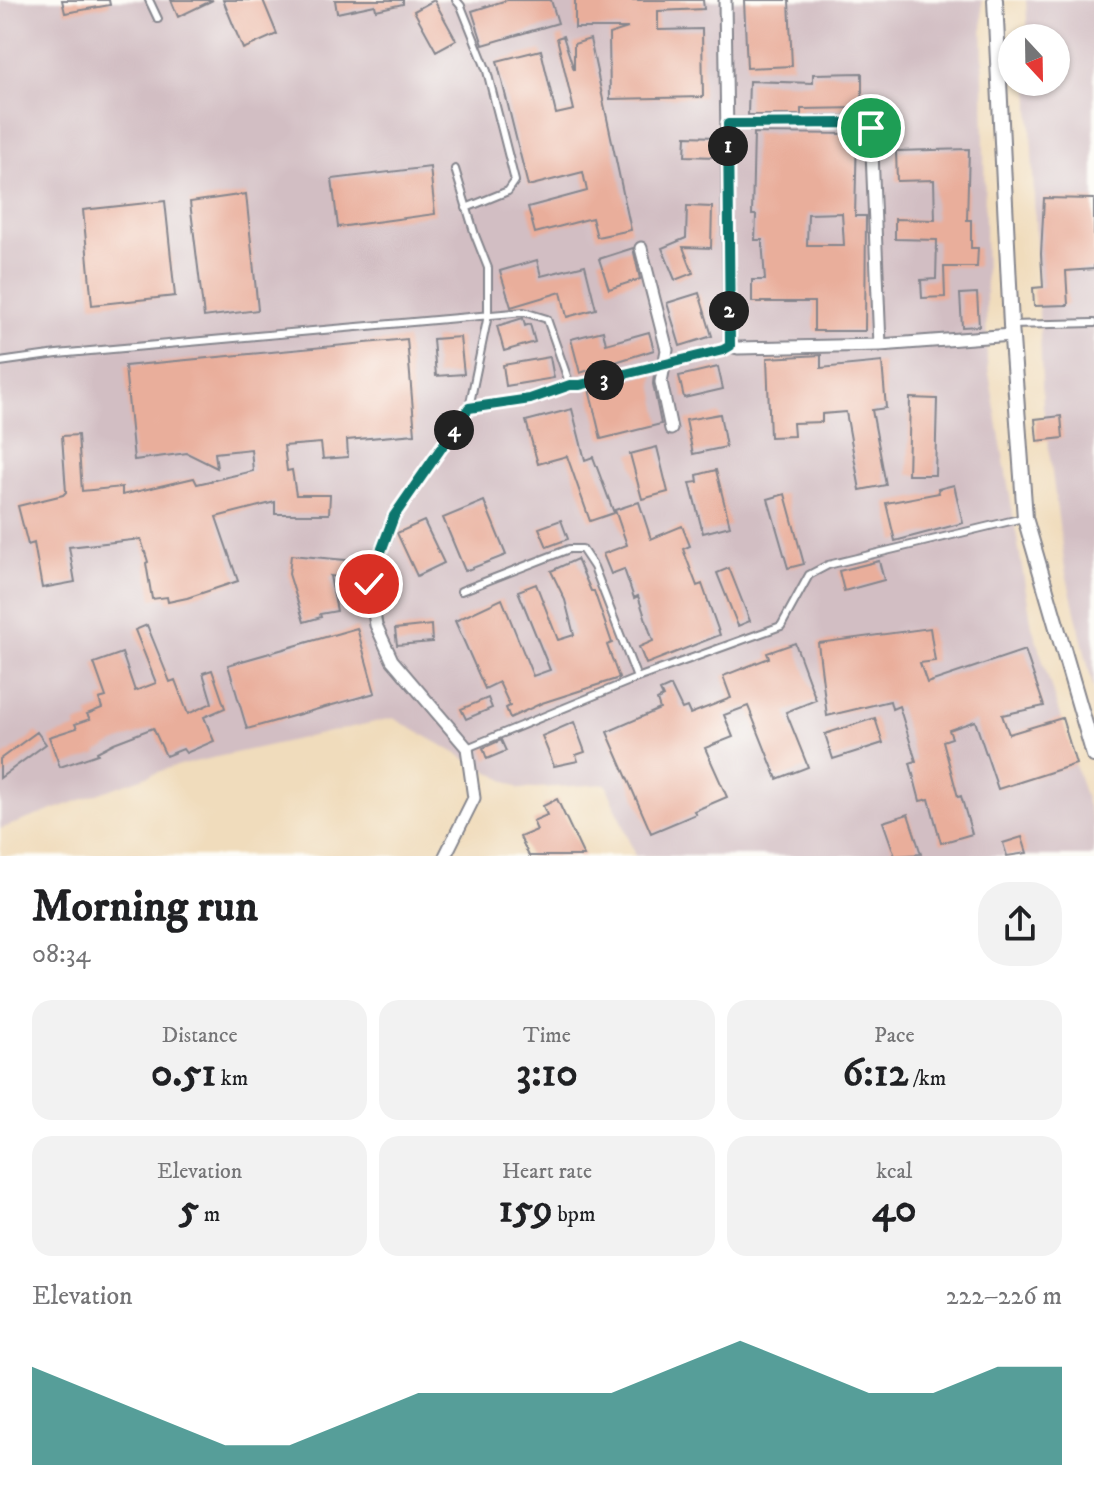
<!DOCTYPE html>
<html lang="en">
<head>
<meta charset="utf-8">
<style>
  :root { --surface:#fff; --page:#f2f2f2; --text:#202124; --muted:#757577; --accent:#0f766e }
  body { margin:0; font-family:"IM FELL DW Pica",serif; background:var(--page); color:var(--text); height:100vh; display:flex; flex-direction:column; font-size:30px; white-space:nowrap }
  * { box-sizing:border-box; margin:0 }
  p { font-size:26px; color:var(--muted) }
  .icon { flex:none; width:44px; height:44px; fill:none; stroke:currentColor; stroke-width:2; stroke-linecap:round; stroke-linejoin:round }
  .map { position:relative; height:856px; overflow:hidden }
  .side { display:flex; flex-direction:column; background:var(--surface); flex:1 }
  .side>* { flex:none }
  .needle { width:52px; rotate:158deg }
  .controls { position:absolute; left:998px; top:24px; display:grid; gap:16px }
  .controls a { display:grid; place-items:center; width:72px; height:72px; border-radius:50%; background:var(--surface); box-shadow:0 2px 6px #0004; font-size:40px }
  .pin { position:absolute; display:grid; place-items:center; width:68px; height:68px; color:#fff; margin:-34px; border:4px solid #fff; border-radius:50%; box-shadow:0 2px 8px #0007 }
  .km { position:absolute; width:40px; height:40px; margin:-20px; border-radius:50%; background:#222; color:#fff; font-size:22px; line-height:40px; text-align:center }
  .round { display:grid; place-items:center; flex:none; width:84px; height:84px; border-radius:32px; background:var(--page) }
  .headline { display:flex; align-items:center; justify-content:space-between; height:136px; padding:0 32px }
  h1 { font-size:44px; font-weight:800; line-height:60px }
  .stats { display:grid; grid-template-columns:repeat(3,1fr); gap:12px; height:136px; padding:8px 32px }
  .stats div { display:grid; align-content:center; border-radius:20px; background:var(--page); text-align:center }
  .stats b { font-size:40px; font-weight:800 }
  .stats small { font-size:22px; font-weight:400 }
  .stats p { font-size:22px }
  .chart { height:224px; padding:16px 32px }
  .chart p { display:flex; justify-content:space-between }
  .chart svg { width:100%; height:144px; margin-top:8px; fill:var(--accent); opacity:.7 }
  .map>svg:first-child { display:block }
</style>
</head>
<body>
<div class="map">
<svg width="1094" height="856" viewBox="0 0 1094 856">
  <rect width="100%" height="100%" fill="#fdfcf7"/>
  <filter id="ink" filterUnits="userSpaceOnUse"><feTurbulence type="fractalNoise" baseFrequency=".0125" numOctaves="2"/><feDisplacementMap in="SourceGraphic" scale="16" xChannelSelector="R" yChannelSelector="G"/><feConvolveMatrix kernelMatrix="1 2 1 2 8 2 1 2 1" color-interpolation-filters="sRGB"/></filter>
  <filter id="wash" filterUnits="userSpaceOnUse"><feTurbulence type="fractalNoise" baseFrequency=".006" numOctaves="4" result="noise"/><feDisplacementMap in="SourceGraphic" scale="32" xChannelSelector="R" yChannelSelector="G"/><feGaussianBlur stdDeviation="1.8" result="paint"/><feColorMatrix in="noise" values="0 0 0 0 0 0 0 0 0 0 0 0 0 0 0 0 0 1.4 0 .05"/><feComposite in="paint" operator="in"/></filter>
  <g filter="url(#wash)">
    <rect width="100%" height="100%" fill="#f0dcbc"/>
    <path fill="#d2bec3" d="M0 0H982L987 361 1032 626 1094 825V856H635L606 784 520 789 393 718 172 767 0 829Z
      M1026 0H1094V691L1065 569 1043 406 1029 82H1056V38H1028Z"/>
    <g id="blocks">
      <path fill="#e9ae9b" fill-rule="evenodd" d="M62 0H109L110 5 65 13Z
        M171 0H213L178 17Z
        M223 0H263L277 34 243 49Z
        M335 0H403V4L376 10 375 5 337 13Z
        M434 0 456 40 436 51 414 11Z
        M507 0H551L558 23 483 45 472 11Z
        M575 0H703L704 9 658 11V30L702 29 703 97 610 99 609 34 628 28H575Z
        M744 0H789L792 66 747 68Z
        M563 36 574 70V44L590 39 631 230 597 237 592 218 535 233 528 207 587 191 583 172 528 186 497 61 541 50 556 114 574 110 557 38Z
        M862 73V108L801 109V115H748L749 81 813 83V74Z
        M754 133 857 134 855 216H866L865 331H814V302H752V280H765L762 240H755L756 215H752ZM842 213 844 245H807L808 214Z
        M686 136 716 137 715 157 685 156Z
        M969 149 967 220H971V248H978L977 267H944L945 297 922 298 921 280 936 279 937 240 895 239V219L935 220 934 180 897 181 896 151Z
        M430 167 435 214 338 227 332 179Z
        M246 194 258 310 204 317 190 202Z
        M1044 198 1094 199V269L1066 271 1068 305 1034 306 1033 288 1043 287 1041 254Z
        M165 201 175 296 92 305 83 210Z
        M687 206 712 207 711 248 683 247 693 273 675 280 662 248 686 238Z
        M633 248 640 279 609 289 599 259Z
        M537 260 541 276 585 265 596 309 567 317 561 292 511 307 500 271Z
        M699 293 712 336 680 346 667 303Z
        M977 293 979 326 962 327 960 294Z
        M523 318 525 326 530 324 535 342 504 351 497 326Z
        M603 331 606 344 649 332 654 350 580 373 571 339Z
        M460 337 464 374 436 376 433 339Z
        M407 339 415 434 347 440 348 457 323 459 321 443 284 446 287 471 292 470 296 495H330L329 514H275V502L216 517 238 581 187 598 168 602 167 597 152 599 146 563 148 562 141 539 69 547 75 582 42 588 34 543 28 545 18 506 63 495 66 492 62 436 78 435 82 491 122 487V495L194 478 197 484 253 471 251 449 215 453 217 468 187 453 134 460 125 366Z
        M821 355V368L882 362 886 408 872 410 886 485 860 490 846 412 822 414V422L793 423 794 436 770 437 767 358Z
        M550 357 554 378 506 386 503 365Z
        M718 367 723 389 684 398 679 376Z
        M654 373 653 384 661 424 601 439 589 389Z
        M910 398 937 399 935 475H908Z
        M572 409 585 460 593 457 614 513 590 521 567 456 538 464 526 421Z
        M720 414 726 447 693 454 686 420Z
        M1061 416 1063 438 1037 441 1035 419Z
        M657 447 668 492 642 499 630 454Z
        M716 470 730 526 703 533 690 483 698 482 697 475Z
        M954 485 963 523 895 541 886 503 939 493 938 489Z
        M785 494 804 564 788 568 768 499Z
        M484 501 506 555 465 571 443 518Z
        M639 502 651 539 682 526 690 546 683 549 697 586 702 584 720 635 646 664 639 647 653 641 638 596 634 598 624 569 611 574 603 554 627 545 615 510Z
        M561 520 568 539 547 547 539 528Z
        M424 521 444 563 417 576 397 533Z
        M291 555 356 561 354 579 330 576 337 611 320 614 321 617 304 622 289 574Z
        M577 559 591 591H594L612 643 607 645 619 678 542 703 510 718 506 708 510 706 499 682 485 689 455 621 502 599 533 676 550 670 518 591 536 584 558 640 574 635 565 600 551 571Z
        M879 561 884 580 844 591 839 571Z
        M729 568 750 621 738 626 717 573Z
        M147 625 170 682 175 680 188 714 212 703 203 673 212 670 225 708 204 717 214 741 186 753 183 749 166 756 153 728 114 743 97 752 98 754 60 767 49 737 77 728 75 724 90 719 87 714 102 708 99 699 106 697 94 663 122 653 135 691 156 683 135 630Z
        M431 625 432 642 397 645 395 629Z
        M357 628 375 693 247 729 228 665Z
        M930 628 935 661 920 663 927 683 1025 650 1044 706 1002 715 1009 734 1062 718 1076 764 998 789 975 721 949 730 952 738 943 741 958 797 961 796 972 834 941 843 929 799 920 801 910 763 916 761 899 706 892 709 890 701 827 716 818 643Z
        M795 643 816 700 786 712 808 767 777 779 748 706 724 715 733 737 705 748 727 797 694 811 696 814 651 833 607 732 660 709 657 700 663 697 660 691 671 686 682 709 687 707 690 714 731 698 723 676 769 658 767 653Z
        M488 698 492 708 466 719 461 709Z
        M875 718 883 743 833 759 825 734Z
        M574 722 585 752 576 755 578 761 554 766 542 736Z
        M37 732 46 744 0 778V759Z
        M501 740 506 751 487 759 483 748Z
        M557 799 584 856H529L520 837 537 830 533 821 547 815 543 806Z
        M908 814 921 854 895 856 883 822Z
        M1022 837 1027 853 1007 856 1003 843Z"/>
    </g>
  </g>
  <g filter="url(#ink)">
    <use href="#blocks" fill-opacity="0" stroke="#86868d" stroke-width="2"/>
    <g fill="none" stroke-linecap="round" stroke-linejoin="round">
      <defs>
        <path id="service" d="M149 0 158 19
          M456 0 461 6 487 71 515 181 508 191 466 208
          M1011 325 1094 323
          M0 362 57 354 524 312 547 319 570 385
          M469 408 530 399 570 385H580L723 350 729 346
          M394 516 469 408 488 315V268L475 235 455 169
          M461 591 569 549H582L594 567 637 678
          M467 748 637 678 781 626 809 575 828 565 1023 518"/>
        <path id="minor" d="M725 0 730 346 738 348 880 345 1012 335
          M728 124 849 123 871 128 880 345
          M641 248 667 350 661 382 671 429
          M394 516 369 584 376 625 392 660 467 748 474 798 445 856"/>
        <path id="tertiary" d="M995 0 1011 325 1025 518 1094 755"/>
      </defs>
      <use href="#service" stroke="#86868d" stroke-width="10"/>
      <use href="#minor" stroke="#86868d" stroke-width="15"/>
      <use href="#tertiary" stroke="#86868d" stroke-width="18"/>
      <use href="#service" stroke="#fff" stroke-width="6"/>
      <use href="#minor" stroke="#fff" stroke-width="11"/>
      <use href="#tertiary" stroke="#fff" stroke-width="14"/>
    </g>
  </g>
  <g fill="none" stroke-linecap="round" stroke-linejoin="round" filter="url(#ink)">
    <defs>
      <path id="route" d="M369 584 394 516 469 408 530 399 570 385H580L723 350 730 346 728 124 849 123 871 128"/>
    </defs>
    <use href="#route" stroke="#fff" stroke-width="16"/>
    <use href="#route" stroke="#0f766e" stroke-width="10"/>
  </g>
</svg>
<div class="controls">
<a><svg class="needle" viewBox="-14 -14 28 28"><path d="M0-13l5 13h-10z" fill="#e53935"/><path d="M0 13l5-13h-10z" fill="#757577"/></svg></a>
</div>
<div class="pin" style="left:871px;top:128px;background:#1e9e55"><svg class="icon" aria-label="arrive" viewBox="0 0 24 24"><path d="M6 21V4h12l-3 4 3 4H6"/></svg></div>
<div class="pin" style="left:369px;top:584px;background:#d93025"><svg class="icon" aria-label="check" viewBox="0 0 24 24"><path d="M5 12l5 5 9-10"/></svg></div>
<b class="km" style="left:728px;top:146px">1</b>
<b class="km" style="left:729px;top:311px">2</b>
<b class="km" style="left:604px;top:380px">3</b>
<b class="km" style="left:454px;top:430px">4</b>
</div>
<section class="side">
<div class="headline"><div><h1>Morning run</h1><p>08:34</p></div><a class="round"><svg class="icon" aria-label="share" viewBox="0 0 24 24"><path d="M12 15V3M7 8l5-5 5 5M5 13v7h14v-7"/></svg></a></div>
<div class="stats">
<div><p>Distance</p><b>0.51<small> km</small></b></div>
<div><p>Time</p><b>3:10</b></div>
<div><p>Pace</p><b>6:12<small> /km</small></b></div>
</div>
<div class="stats">
<div><p>Elevation</p><b>5<small> m</small></b></div>
<div><p>Heart rate</p><b>159<small> bpm</small></b></div>
<div><p>kcal</p><b>40</b></div>
</div>
<div class="chart"><p><span>Elevation</span>222–226 m</p>
<svg viewBox="0 0 160 44" preserveAspectRatio="none"><path d="M0 44V14L10 22L20 30L30 38L40 38L50 30L60 22L70 22L80 22L90 22L100 14L110 6L120 14L130 22L140 22L150 14L160 14V44z"/></svg>
</div>
</section>
</body>
</html>
